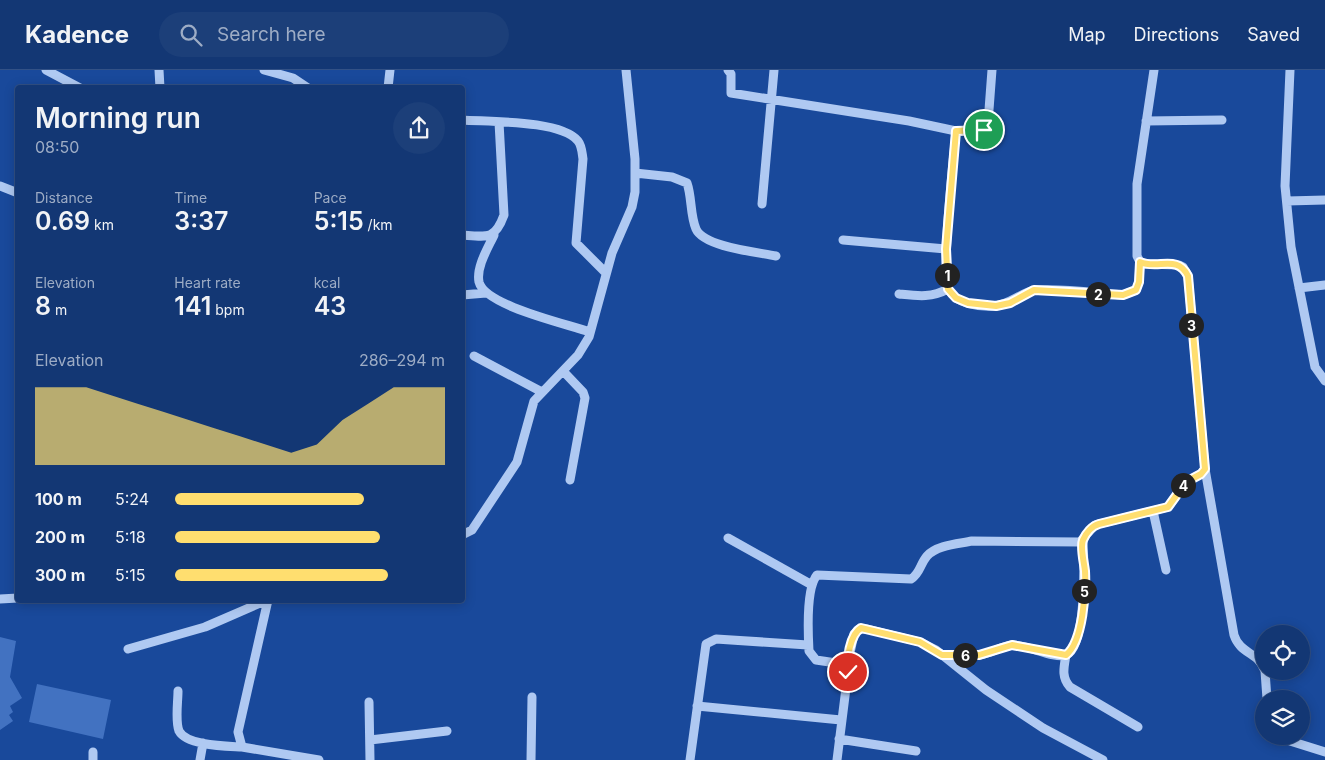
<!DOCTYPE html>
<html lang="en">
<head>
<meta charset="utf-8">
<style>
  :root { --surface:#133774; --page:#1c3f79; --text:#f1f3f6; --muted:#9dacc5; --line:#325186; --accent:#ffde6f }
  body { margin:0; font-family:Inter,sans-serif; background:var(--page); color:var(--text); height:100vh; display:flex; flex-direction:column; font-size:19px; white-space:nowrap }
  * { box-sizing:border-box; margin:0 }
  p { font-size:16px; color:var(--muted) }
  .icon { flex:none; width:28px; height:28px; fill:none; stroke:currentColor; stroke-width:2; stroke-linecap:round; stroke-linejoin:round }
  .map { position:relative; flex:1; overflow:hidden }
  .drawer { position:absolute; left:15px; top:15px; width:450px; height:518px; display:flex; flex-direction:column; background:var(--surface); border-radius:5px; box-shadow:0 2px 12px #0003,0 0 0 1px var(--line) }
  .drawer>* { flex:none }
  .fabs { position:absolute; left:1255px; top:555px; display:grid; gap:10px }
  .fabs a { display:grid; place-items:center; width:55px; height:55px; border-radius:50%; background:var(--surface); box-shadow:0 2px 12px #0003,0 0 0 1px var(--line); font-size:25px }
  .pin { position:absolute; display:grid; place-items:center; width:42px; height:42px; color:#fff; margin:-21px; border:2px solid #fff; border-radius:50%; box-shadow:0 1px 5px #0007 }
  .km { position:absolute; width:25px; height:25px; margin:-12px; border-radius:50%; background:#222; color:#fff; font-size:14px; line-height:25px; text-align:center }
  .round { display:grid; place-items:center; flex:none; width:52px; height:52px; border-radius:26px; background:var(--page) }
  .headline { display:flex; align-items:center; justify-content:space-between; height:85px; padding:0 20px }
  h1 { font-size:28px; font-weight:600; line-height:38px }
  .metrics { display:grid; grid-template-columns:repeat(3,1fr); gap:8px; height:85px; padding:5px 20px }
  .metrics div { display:grid; align-content:center }
  .metrics b { font-size:25px; font-weight:600 }
  .metrics small { font-size:14px; font-weight:400 }
  .metrics p { font-size:14px }
  .chart { height:140px; padding:10px 20px }
  .chart p { display:flex; justify-content:space-between }
  .chart svg { width:100%; height:90px; margin-top:5px; fill:var(--accent); opacity:.7 }
  ul { padding:0 20px; list-style:none; font-size:16px }
  li { display:grid; grid-template-columns:80px 60px 1fr; align-items:center; height:38px }
  li i { height:12px; border-radius:6px; background:var(--accent) }
  header { display:flex; align-items:center; gap:30px; box-sizing:border-box; height:70px; padding:0 25px; background:var(--surface); border-bottom:1px solid var(--line) }
  header strong { font-size:24px }
  nav { display:flex; gap:28px; margin-inline-start:auto; font-size:18px }
  .search { width:350px; height:45px; background:var(--page); display:flex; align-items:center; gap:12px; box-sizing:border-box; padding:0 18px; border-radius:28px; color:var(--muted); font-size:19px }
  .map>svg:first-child { display:block }
</style>
</head>
<body>
<header>
<strong>Kadence</strong>
<div class="search"><svg class="icon" aria-label="search" viewBox="0 0 24 24"><circle cx="10" cy="10" r="6"/><path d="M15 15l6 6"/></svg>Search here</div>
<nav><a>Map</a><a>Directions</a><a>Saved</a></nav>
</header>
<div class="map">
<svg width="1325" height="690" viewBox="0 0 1325 690">
  <rect width="100%" height="100%" fill="#19499b"/>
  <path fill="#4272c1" d="M0 567 16 571 10 607 22 628 10 636 13 642 9 645 13 651 0 660Z
    M37 614 111 630 103 669 29 652Z"/>
  <g fill="none" stroke-linecap="round" stroke-linejoin="round">
    <path stroke="#afc9f2" stroke-width="9" d="M46 0 80 18
      M159 0 160 18
      M264 0 293 8 308 18
      M728 0 731 4V23L909 51 956 61H979L986 58 988 53 992 0
      M1290 0 1285 116 1291 177 1315 297 1325 311
      M388 18 390 0
      M462 50C490 52 561 50 578 71 582 76 582 83 583 89L576 173 605 202
      M1146 51 1222 50
      M956 61C954 87 940 204 949 220 956 234 980 237 994 236 1010 235 1021 222 1036 220 1064 218 1095 223 1123 225L1136 220 1139 212 1140 192
      M635 103 672 107 687 113C692 127 690 145 696 159 704 177 757 182 776 186
      M0 116 18 123
      M1287 131 1325 130
      M762 134 774 0
      M462 165C487 167 495 170 504 145L499 52
      M494 165C488 178 476 197 479 212 485 236 568 254 590 262
      M843 170 946 179
      M1299 218 1325 215
      M899 224C918 226 931 228 948 219
      M462 225 486 223
      M474 286 542 322
      M563 301 583 322 585 328 570 410
      M1205 399 1234 565C1240 584 1258 582 1264 599
      M1153 441 1166 500
      M462 465 472 460 517 392 534 331 578 285 589 267 612 183 632 137 635 122V89L626 0
      M728 468 812 515
      M0 529 18 528
      M268 530 238 662 242 677 319 690
      M128 579 205 557 267 530
      M942 585C955 585 968 587 980 585 992 583 1001 576 1013 575 1028 575 1054 589 1066 585 1087 578 1084 490 1083 471
      M1066 585C1064 597 1061 607 1070 617L1138 657
      M847 597 854 564 859 559H867L920 572 936 580 986 620 1043 658 1103 690
      M1265 601 1267 629
      M178 621C178 632 175 651 179 661 187 676 227 676 242 677
      M369 632 370 690
      M697 636 841 650
      M1274 666 1325 682
      M839 669 916 681
      M370 670 447 661
      M93 682V690
      M200 690 203 673
      M531 690 532 627
      M690 690 706 574 716 569 808 575
      M837 690 848 602 847 597 843 594 816 590 809 581C808 563 806 518 817 505L911 509C920 504 920 494 927 486 937 475 958 474 972 471L1080 472 1095 455 1168 437 1186 412 1201 404 1205 399 1188 206 1183 197 1179 195 1146 194 1140 192 1137 186V114L1154 0"/>
  </g>
  <g fill="none" stroke-linecap="round" stroke-linejoin="round">
    <defs>
      <path id="route" d="M848 602C846 591 850 564 861 558L920 572 942 585H979L1012 575 1066 585C1083 572 1086 521 1085 501 1084 492 1080 477 1083 470 1086 463 1092 456 1099 454L1168 437 1186 412 1201 404 1205 399 1188 206C1177 184 1158 200 1140 192L1139 212 1136 220 1123 225 1034 220 1010 233 996 236 968 233 956 228 948 219 946 179 956 61 984 60"/>
    </defs>
    <use href="#route" stroke="#fff" stroke-width="10"/>
    <use href="#route" stroke="#ffde6f" stroke-width="6"/>
  </g>
</svg>
<div class="fabs">
<a><svg class="icon" aria-label="locate" viewBox="0 0 24 24"><circle cx="12" cy="12" r="6"/><path d="M12 2v4M12 18v4M2 12h4M18 12h4"/></svg></a>
<a><svg class="icon" aria-label="layers" viewBox="0 0 24 24"><path d="M12 4l9 5-9 5-9-5zM3 14l9 5 9-5"/></svg></a>
</div>
<div class="pin" style="left:984px;top:60px;background:#1e9e55"><svg class="icon" aria-label="arrive" viewBox="0 0 24 24"><path d="M6 21V4h12l-3 4 3 4H6"/></svg></div>
<div class="pin" style="left:848px;top:602px;background:#d93025"><svg class="icon" aria-label="check" viewBox="0 0 24 24"><path d="M5 12l5 5 9-10"/></svg></div>
<b class="km" style="left:947px;top:205px">1</b>
<b class="km" style="left:1098px;top:224px">2</b>
<b class="km" style="left:1191px;top:255px">3</b>
<b class="km" style="left:1183px;top:415px">4</b>
<b class="km" style="left:1084px;top:521px">5</b>
<b class="km" style="left:965px;top:585px">6</b>
<section class="drawer">
<div class="headline"><div><h1>Morning run</h1><p>08:50</p></div><a class="round"><svg class="icon" aria-label="share" viewBox="0 0 24 24"><path d="M12 15V3M7 8l5-5 5 5M5 13v7h14v-7"/></svg></a></div>
<div class="metrics">
<div><p>Distance</p><b>0.69<small> km</small></b></div>
<div><p>Time</p><b>3:37</b></div>
<div><p>Pace</p><b>5:15<small> /km</small></b></div>
</div>
<div class="metrics">
<div><p>Elevation</p><b>8<small> m</small></b></div>
<div><p>Heart rate</p><b>141<small> bpm</small></b></div>
<div><p>kcal</p><b>43</b></div>
</div>
<div class="chart"><p><span>Elevation</span>286–294 m</p>
<svg viewBox="0 0 160 44" preserveAspectRatio="none"><path d="M0 44V6L10 6L20 6L30 10L40 14L50 18L60 22L70 26L80 30L90 34L100 38L110 34L120 22L130 14L140 6L150 6L160 6V44z"/></svg>
</div>
<ul>
<li><b>100 m</b>5:24<i style="width:70%"></i></li>
<li><b>200 m</b>5:18<i style="width:76%"></i></li>
<li><b>300 m</b>5:15<i style="width:79%"></i></li>
</ul>
</section>
</div>
</body>
</html>
